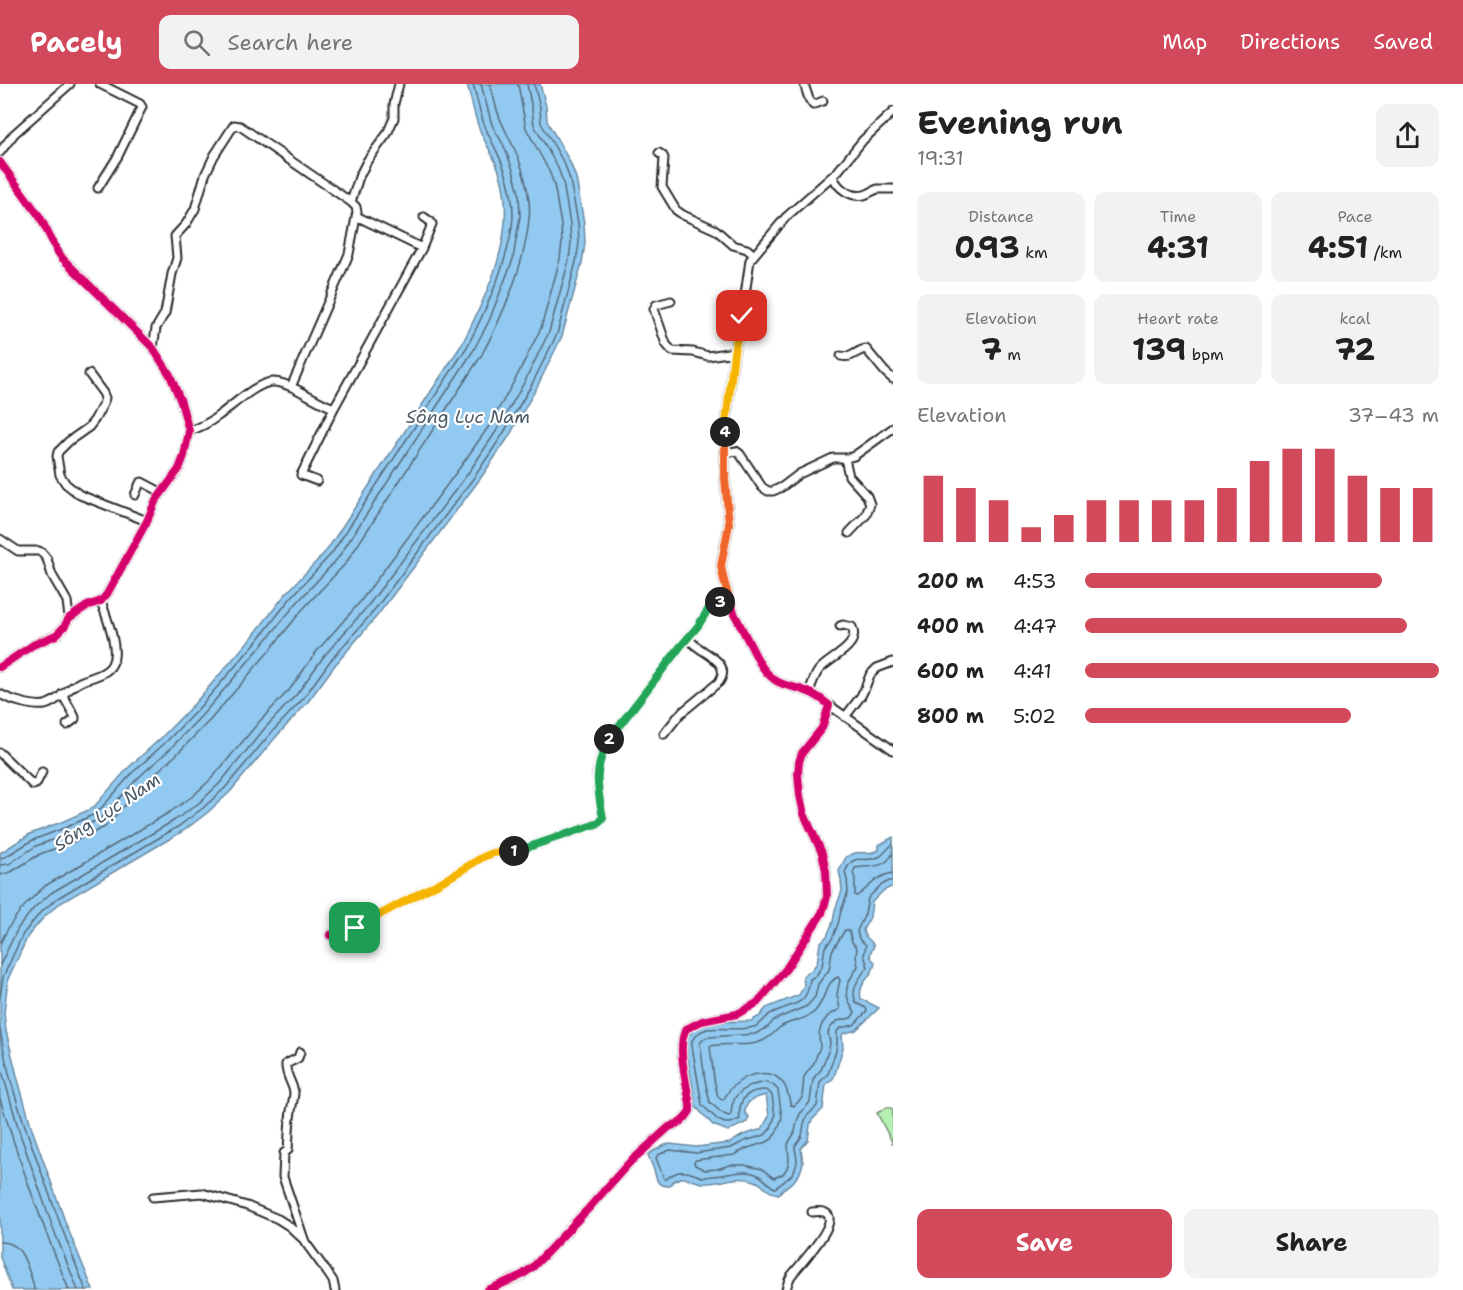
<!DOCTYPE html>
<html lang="en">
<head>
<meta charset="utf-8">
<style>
  :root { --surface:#fff; --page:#f2f2f2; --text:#222; --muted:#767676; --accent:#d1495b }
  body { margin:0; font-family:"Shantell Sans",sans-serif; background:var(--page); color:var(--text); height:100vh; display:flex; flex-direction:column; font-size:22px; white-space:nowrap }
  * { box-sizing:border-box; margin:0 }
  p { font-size:20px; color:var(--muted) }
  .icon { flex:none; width:33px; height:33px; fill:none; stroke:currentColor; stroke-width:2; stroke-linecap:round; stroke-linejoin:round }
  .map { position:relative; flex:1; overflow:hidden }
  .details { display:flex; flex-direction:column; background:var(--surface); width:570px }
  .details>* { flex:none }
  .pin { position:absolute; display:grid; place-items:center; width:51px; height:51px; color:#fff; margin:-26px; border-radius:12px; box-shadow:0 3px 9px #0006 }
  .km { position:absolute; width:30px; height:30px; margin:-15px; border-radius:50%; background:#222; color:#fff; font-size:16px; line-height:30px; text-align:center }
  .round { display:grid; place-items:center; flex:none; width:63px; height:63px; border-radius:12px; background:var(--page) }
  .overview { display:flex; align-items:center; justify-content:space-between; height:102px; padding:0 24px }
  h1 { font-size:33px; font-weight:700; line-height:45px }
  .stats { display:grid; grid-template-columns:repeat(3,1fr); gap:9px; height:102px; padding:6px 24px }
  .stats div { display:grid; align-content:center; border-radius:12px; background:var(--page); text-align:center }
  .stats b { font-size:30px; font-weight:700 }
  .stats small { font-size:16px; font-weight:400 }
  .stats p { font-size:16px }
  .chart { height:168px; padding:12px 24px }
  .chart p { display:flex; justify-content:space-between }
  .chart svg { width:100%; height:108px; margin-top:6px; stroke:var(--accent); stroke-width:6 }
  .action { display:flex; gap:12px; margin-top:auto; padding:12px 24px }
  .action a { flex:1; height:69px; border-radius:12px; background:var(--accent); color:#fff; font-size:24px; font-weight:700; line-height:69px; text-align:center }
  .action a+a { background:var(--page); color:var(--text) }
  ul { padding:0 24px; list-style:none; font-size:20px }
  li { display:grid; grid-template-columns:96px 72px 1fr; align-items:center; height:45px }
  li i { height:15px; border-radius:8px; background:var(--accent) }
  header { display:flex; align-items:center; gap:36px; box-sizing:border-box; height:84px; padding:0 30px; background:var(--accent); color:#fff }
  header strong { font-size:28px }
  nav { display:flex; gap:33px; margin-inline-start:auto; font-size:21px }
  .search { width:420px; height:54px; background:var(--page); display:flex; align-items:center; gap:15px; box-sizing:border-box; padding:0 21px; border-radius:12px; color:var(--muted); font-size:22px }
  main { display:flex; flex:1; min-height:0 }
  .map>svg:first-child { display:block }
</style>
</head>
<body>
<header>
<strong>Pacely</strong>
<div class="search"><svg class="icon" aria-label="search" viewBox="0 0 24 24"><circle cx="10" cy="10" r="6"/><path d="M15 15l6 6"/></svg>Search here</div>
<nav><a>Map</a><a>Directions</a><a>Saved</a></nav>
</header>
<main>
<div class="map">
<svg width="893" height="1206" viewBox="0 0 893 1206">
  <rect width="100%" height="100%" fill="#fff"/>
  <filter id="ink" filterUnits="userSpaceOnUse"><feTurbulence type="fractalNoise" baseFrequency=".0167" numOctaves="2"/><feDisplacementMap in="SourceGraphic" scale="12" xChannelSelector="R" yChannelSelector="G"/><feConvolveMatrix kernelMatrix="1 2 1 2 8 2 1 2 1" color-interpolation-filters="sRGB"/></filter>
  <g filter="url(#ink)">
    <path fill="#b5efb3" stroke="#708d6f" stroke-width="1.5" d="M887 1023 893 1025V1060L877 1029Z"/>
    <path fill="#92c9f0" stroke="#698aa1" stroke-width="1.5" d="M467 0H540L546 22 547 37 570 78 576 94 584 139 585 159 582 179 562 252 537 303 508 354 480 395 377 532 335 581 307 619 276 653 230 708 207 729 183 747 59 820 44 833 28 852 8 895 4 929 6 947 17 992 32 1045 66 1140 93 1206H12L0 1173V769L30 750 64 737 93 724 129 683 160 655 194 620 253 552 284 512 327 466 462 260C488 209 518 148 500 90 495 73 485 60 479 44 474 30 471 15 467 0Z
      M893 753V802L883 807 872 818 870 833 863 846C864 854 871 855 874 862 870 868 868 873 875 878 874 894 857 897 861 915L879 924 856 946 842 950 843 964 834 993 831 997 826 1000 823 1025 812 1036 810 1041 808 1056 801 1064 803 1079 800 1089 794 1097 782 1106 779 1110C766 1109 764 1100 755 1097 737 1090 721 1100 703 1099 696 1099 689 1093 681 1094 676 1095 672 1098 669 1102 656 1102 657 1096 654 1086 652 1081 650 1076 648 1071L652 1068 665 1061 670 1060 696 1063 730 1059 743 1051 762 1045 769 1032 766 1011C755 1014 745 1016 745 1029L749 1033 747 1038 728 1047 713 1041 696 1023 686 963 687 953 697 943 701 941 721 938 751 937 760 932 766 924 799 911 804 902 803 892 806 889 811 887 817 879 820 859 827 852 833 838 835 826 842 807 841 796 839 787 846 773C849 771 852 770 855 769 866 767 867 772 879 766V761Z"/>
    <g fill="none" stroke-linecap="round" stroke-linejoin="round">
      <path stroke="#546a7a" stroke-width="1.5" d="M893 760C887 764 885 770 879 773 862 781 855 766 845 788L847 796 848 808 841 827 838 840 832 855 825 863 822 882 816 892 810 895C807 924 793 918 772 929 765 932 763 940 754 943 739 947 722 943 707 945L700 948 692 956V962L702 1021 718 1036 725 1039H731L740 1035C737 1015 748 1005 767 1006L772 1011 775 1032 771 1044 765 1051 745 1057 731 1064 696 1069 670 1066 658 1071 656 1074 664 1095H666C670 1092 674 1089 679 1088 690 1086 694 1091 702 1093 704 1094 710 1092 712 1092 728 1092 744 1083 760 1092 765 1095 768 1101 775 1104 785 1097 796 1091 797 1077 797 1072 795 1067 795 1062L802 1052 804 1040 806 1033 817 1022 820 998 828 990 836 967 837 960V947L841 944 854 941 867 927 866 924 856 919C850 904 859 894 868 883L864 871 866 861 859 855 857 847 865 830 868 814 880 802 889 797H893
        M893 769C884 786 871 781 855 784L853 789 855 795V811L857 812C869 804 877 791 893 789
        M0 774 5 773 33 756 67 743 97 729 133 688 165 659 199 624 258 556 289 516 332 469 467 263C486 226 511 173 513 132 513 117 510 101 505 87 500 72 492 59 486 45 480 31 477 14 473 0
        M0 781 9 780 36 762 69 750 101 734 139 693 170 665 204 629 263 560 295 521 338 474 473 267 489 237 513 175 520 132 519 109 513 86 504 62 492 41 481 0
        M0 791 11 788 40 770 73 758 105 743 145 699 176 671 211 635 270 566 302 526 346 479 481 272C503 232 525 180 529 135 531 119 527 101 522 85 518 69 509 55 502 39 496 27 494 13 490 0
        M845 846 849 847 852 858 857 864 856 872 858 882C845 902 842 908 855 929L851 934 837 937 830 944 828 949 830 959 829 965 821 986 816 991 813 996 810 1018 800 1030 797 1037 795 1048 788 1060 789 1077 787 1084 783 1090 774 1094 762 1085 744 1081H730L717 1085 705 1086 695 1081 694 1078 696 1076 734 1071 748 1064 767 1058 772 1055 777 1047 782 1034 778 1006 773 1001 766 998 748 1002 736 1012 732 1021 731 1030 729 1032C721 1031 717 1023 710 1019L705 996 700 959 705 954 709 953 755 950 768 943 774 936 807 922 815 913 818 900 829 886 832 867Z
        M0 860C12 834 24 821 45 802L170 728 193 712 213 693 259 638 290 605 317 567 360 518 461 382 489 342 517 292 541 244 560 175 562 158 561 141 554 100 549 87 526 44 518 0
        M0 881 18 844 34 824 51 809 175 736 199 719 220 699 265 644 297 610 324 572 367 523 469 388 497 346 525 297 549 248 569 176 571 159 570 140 563 98 558 84 534 41 532 25 527 0
        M838 893 840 896 837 910 840 925 828 932 822 940 819 949 820 963 813 981 808 987 804 993 802 1014 794 1022 791 1021C788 1014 788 1005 783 999 772 984 748 989 736 1000 730 1004 727 1009 724 1015L722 1016 718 1013 714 995 710 962C725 958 741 963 756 959 766 957 772 951 779 944 788 937 803 937 813 929 825 920 824 899 838 893Z
        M0 914 3 893 23 850 40 829 56 815 179 742 203 724 225 704 271 649 303 615 330 577 373 528 475 392 503 350 532 300 557 250 576 178 579 159 578 139 570 96 565 81 541 39 540 23 534 0
        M0 945C6 988 21 1032 36 1073 52 1118 68 1162 86 1206
        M0 980 20 1050 53 1144 78 1206
        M0 1015C20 1080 43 1143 69 1206
        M0 1158C19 1158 23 1171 29 1187 31 1193 34 1199 34 1206"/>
      <defs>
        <path id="street" d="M804 0 809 15 813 21 823 17
          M0 68 14 50 70 0
          M659 69 663 72 664 74 662 103 676 126 683 131 716 146 733 161 747 165 754 171
          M0 78 40 133 57 167 63 175 153 264 170 291 181 318 189 347 184 372 179 385 155 418 147 437 107 510 101 517 87 522 69 534 64 543 56 551 33 561 0 583
          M833 92C837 104 851 114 864 111 869 110 873 106 878 105 883 105 888 105 893 105
          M98 104 118 72 142 23 140 20 100 0
          M356 132 422 164
          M671 217 656 221 654 225 666 260 672 267 693 268 708 272 734 268
          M153 264 156 244 165 229 172 190 177 174 175 152 186 140 195 125 205 91 214 72 234 41 240 42 351 118
          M841 272C853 275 856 266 866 265L885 288 893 295
          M89 290 103 309 105 314 103 320 95 335 89 343 69 357 58 368 57 372 60 391 66 400 80 411 147 437
          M291 303 349 170 357 128 356 123 351 118 359 93 367 77 387 50 394 34V20L399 0
          M189 347C199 344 209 339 218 332 230 324 259 296 274 298 292 299 316 318 334 324
          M725 369 736 367 740 370 762 403 768 407H773L782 403 799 390 833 374H847L854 372 893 344
          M845 375 849 392 867 412 870 420 866 431 849 449
          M317 397 301 391 334 324 422 164 432 140 431 138 424 133
          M135 411 140 399 142 398 161 408
          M0 455 18 467H39L42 469 47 475 52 491 67 517 69 534
          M729 514 724 497 721 482 729 440 725 395V349L734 268 742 232 750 176 786 133 838 87 863 56 893 28
          M809 608C812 601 814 592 819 586 830 573 861 563 852 543L843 541 840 542
          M0 610C10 616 33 623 45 621 58 618 68 604 80 598 90 593 107 591 112 580 120 565 106 532 101 517
          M62 610 75 633V635L67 641
          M829 621 893 666
          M845 633 861 612 865 604 870 591 877 584 893 578
          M664 650 680 630 719 598C731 581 710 572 699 564 694 561 691 557 687 554
          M0 669 33 701 36 700 42 688
          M330 851 338 853 450 793 483 773 493 769 523 765 599 739 603 734 598 706 597 688 602 668 610 654 680 563 698 542 709 524 729 514 735 531 759 578C777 607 789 598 813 610 819 613 824 617 829 621L822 644 802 669 799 678 798 690 800 712 804 730 822 769 826 787 827 813 822 829 786 885 757 919 737 930 702 937 686 945C676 962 687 1000 690 1021V1027L686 1033 681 1038 669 1043 628 1080 588 1125 533 1183 522 1191 488 1206
          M300 968 298 974 286 980C285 990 292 998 294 1008 294 1014 292 1021 291 1027 289 1040 289 1053 288 1066L284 1069 283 1093 305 1158 327 1188 333 1197 335 1206
          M153 1113 202 1109 247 1122 278 1135 289 1142 304 1156
          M786 1206C787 1201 788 1197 791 1192 798 1182 858 1121 812 1128"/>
      </defs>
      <use href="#street" stroke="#2b2b2b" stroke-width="11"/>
      <use href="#street" stroke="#fff" stroke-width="7"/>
      <defs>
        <path id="cycleway" d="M0 78 40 133 57 167 63 175 153 264 170 291 181 318 189 347 184 372 179 385 155 418 147 437 107 510 101 517 87 522 69 534 64 543 56 551 33 561 0 583
          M330 851 338 853 450 793 483 773 493 769 523 765 599 739 603 734 598 706 597 688 602 668 610 654 680 563 698 542 709 524 729 514 735 531 759 578C777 607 789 598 813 610 819 613 824 617 829 621L822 644 802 669 799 678 798 690 800 712 804 730 822 769 826 787 827 813 822 829 786 885 757 919 737 930 702 937 686 945C676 962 687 1000 690 1021V1027L686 1033 681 1038 669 1043 628 1080 588 1125 533 1183 522 1191 488 1206"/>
      </defs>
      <use href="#cycleway" stroke="#fff" stroke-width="11"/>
      <use href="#cycleway" stroke="#d6006c" stroke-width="8"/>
    </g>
  </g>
  <g fill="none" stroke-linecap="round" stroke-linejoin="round" filter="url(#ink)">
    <defs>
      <path id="split-1" d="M355 844 450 793 483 773 493 769 514 767"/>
      <path id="split-2" d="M514 767 523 765 599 739 603 734C597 702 593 686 609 655"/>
      <path id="split-3" d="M609 655 680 563 698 542 709 524 720 518"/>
      <path id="split-4" d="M720 518 729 514 724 497 721 482 729 440 725 395V348"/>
      <path id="split-5" d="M725 348 734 268 742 232"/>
    </defs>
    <use href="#split-1" stroke="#fff" stroke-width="12"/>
    <use href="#split-2" stroke="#fff" stroke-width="12"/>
    <use href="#split-3" stroke="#fff" stroke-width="12"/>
    <use href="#split-4" stroke="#fff" stroke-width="12"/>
    <use href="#split-5" stroke="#fff" stroke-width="12"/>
    <use href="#split-1" stroke="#f5b400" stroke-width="8"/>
    <use href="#split-2" stroke="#22a559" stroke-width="8"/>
    <use href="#split-3" stroke="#22a559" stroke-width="8"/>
    <use href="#split-4" stroke="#f0652b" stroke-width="8"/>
    <use href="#split-5" stroke="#f5b400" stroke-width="8"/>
  </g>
  <g text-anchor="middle" stroke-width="4.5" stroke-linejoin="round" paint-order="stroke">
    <g font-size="18" font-style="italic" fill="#4a5a66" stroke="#fff">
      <text x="468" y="339">Sông Lục Nam</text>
      <text transform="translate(107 728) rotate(-34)" y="6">Sông Lục Nam</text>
    </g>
  </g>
</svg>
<div class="pin" style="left:355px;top:844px;background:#1e9e55"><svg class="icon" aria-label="arrive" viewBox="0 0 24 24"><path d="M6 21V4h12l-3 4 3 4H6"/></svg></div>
<div class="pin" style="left:742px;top:232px;background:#d93025"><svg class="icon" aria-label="check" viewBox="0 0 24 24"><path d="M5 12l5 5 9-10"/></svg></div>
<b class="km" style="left:514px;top:767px">1</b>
<b class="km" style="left:609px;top:655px">2</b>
<b class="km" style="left:720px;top:518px">3</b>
<b class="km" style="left:725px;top:348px">4</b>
</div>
<section class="details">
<div class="overview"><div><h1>Evening run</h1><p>19:31</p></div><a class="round"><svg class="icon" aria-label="share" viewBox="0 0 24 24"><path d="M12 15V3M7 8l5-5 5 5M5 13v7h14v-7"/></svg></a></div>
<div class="stats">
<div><p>Distance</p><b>0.93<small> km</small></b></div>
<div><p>Time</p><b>4:31</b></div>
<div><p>Pace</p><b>4:51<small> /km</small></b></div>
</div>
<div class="stats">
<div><p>Elevation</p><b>7<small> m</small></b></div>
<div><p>Heart rate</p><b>139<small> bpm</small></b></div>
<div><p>kcal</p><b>72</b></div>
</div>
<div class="chart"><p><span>Elevation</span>37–43 m</p>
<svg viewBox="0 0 160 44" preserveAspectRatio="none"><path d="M5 44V17M15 44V22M25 44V27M35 44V38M45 44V33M55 44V27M65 44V27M75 44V27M85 44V27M95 44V22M105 44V11M115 44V6M125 44V6M135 44V17M145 44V22M155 44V22"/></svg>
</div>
<ul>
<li><b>200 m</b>4:53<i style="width:84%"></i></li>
<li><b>400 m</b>4:47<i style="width:91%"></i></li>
<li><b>600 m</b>4:41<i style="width:100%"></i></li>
<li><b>800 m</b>5:02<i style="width:75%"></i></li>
</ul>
<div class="action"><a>Save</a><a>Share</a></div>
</section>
</main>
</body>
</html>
